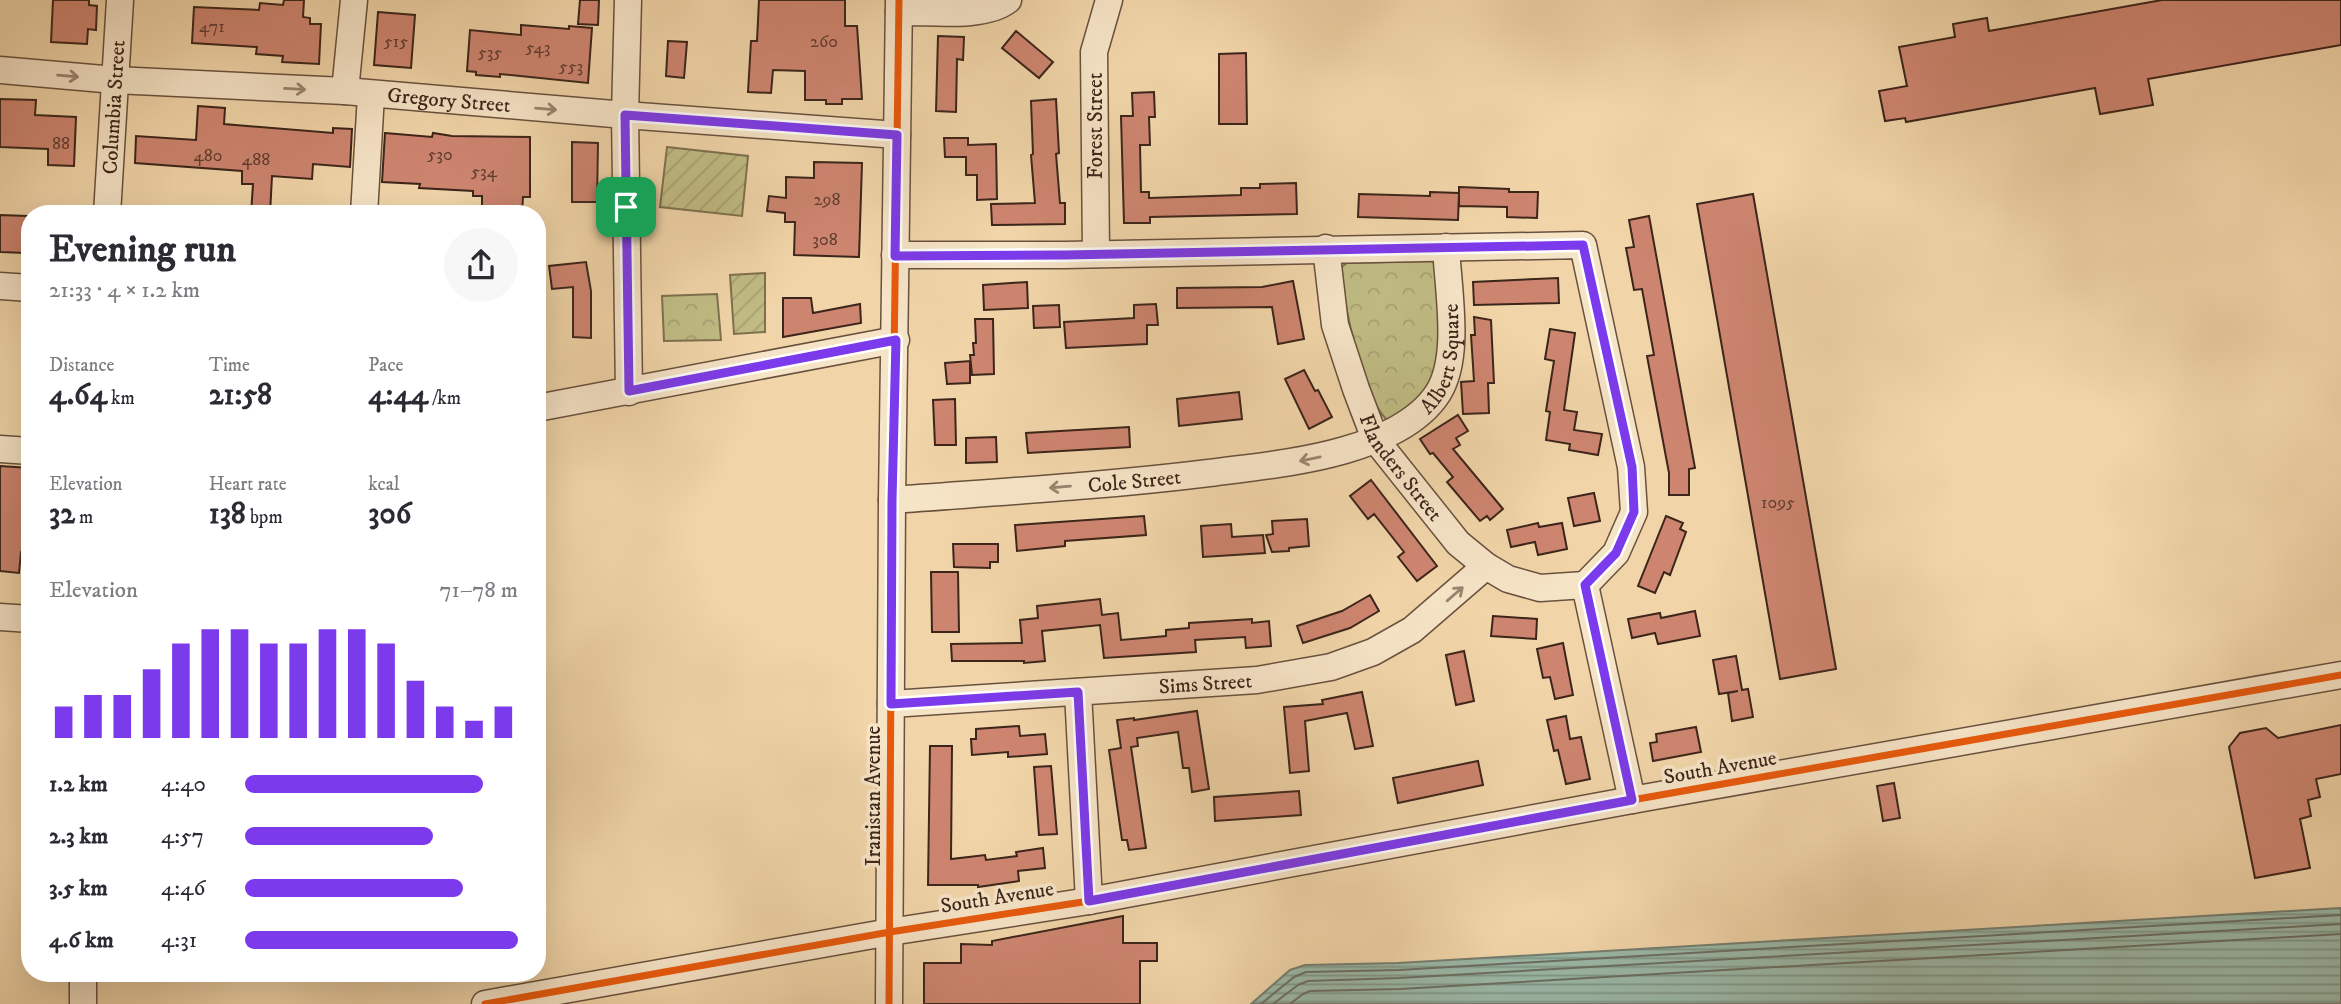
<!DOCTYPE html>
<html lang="en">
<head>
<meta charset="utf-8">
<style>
  :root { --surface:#fff; --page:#f7f7f7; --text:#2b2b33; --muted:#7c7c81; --accent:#7c3aed }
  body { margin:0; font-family:"IM FELL DW Pica",serif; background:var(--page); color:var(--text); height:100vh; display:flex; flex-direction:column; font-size:26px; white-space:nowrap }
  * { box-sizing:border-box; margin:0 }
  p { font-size:23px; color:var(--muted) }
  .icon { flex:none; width:38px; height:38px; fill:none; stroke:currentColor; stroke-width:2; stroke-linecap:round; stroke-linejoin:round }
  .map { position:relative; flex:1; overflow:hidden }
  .drawer { position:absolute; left:21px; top:205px; width:525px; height:777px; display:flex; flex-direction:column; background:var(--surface); border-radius:28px; box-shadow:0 7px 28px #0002 }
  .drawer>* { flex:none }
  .pin { position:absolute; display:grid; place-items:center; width:60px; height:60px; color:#fff; margin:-30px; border-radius:14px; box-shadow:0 4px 10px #0006 }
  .round { display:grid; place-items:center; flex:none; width:74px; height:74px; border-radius:37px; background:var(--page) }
  .headline { display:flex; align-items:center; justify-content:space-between; height:119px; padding:0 28px }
  h1 { font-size:38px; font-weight:700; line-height:52px }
  .stats { display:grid; grid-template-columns:repeat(3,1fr); gap:10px; height:119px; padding:7px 28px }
  .stats div { display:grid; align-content:center }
  .stats b { font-size:30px; font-weight:700 }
  .stats small { font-size:19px; font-weight:400 }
  .stats p { font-size:19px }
  .chart { height:196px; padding:14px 28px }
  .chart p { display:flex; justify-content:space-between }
  .chart svg { width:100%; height:126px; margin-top:7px; stroke:var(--accent); stroke-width:6 }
  ul { padding:0 28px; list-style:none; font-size:23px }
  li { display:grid; grid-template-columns:112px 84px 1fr; align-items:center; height:52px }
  li i { height:18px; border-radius:9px; background:var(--accent) }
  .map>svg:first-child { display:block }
</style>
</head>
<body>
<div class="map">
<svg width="2341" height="1004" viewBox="0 0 2341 1004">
  <defs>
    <pattern id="park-crowns" width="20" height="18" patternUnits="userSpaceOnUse" patternTransform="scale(1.75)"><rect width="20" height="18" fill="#c0bc84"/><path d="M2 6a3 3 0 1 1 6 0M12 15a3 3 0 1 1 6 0" fill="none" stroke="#a6a171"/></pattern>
    <pattern id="garden-furrows" width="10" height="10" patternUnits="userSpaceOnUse" patternTransform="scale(1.75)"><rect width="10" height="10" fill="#c0bc84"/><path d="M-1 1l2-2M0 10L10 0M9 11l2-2" fill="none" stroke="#a6a171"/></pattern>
    <pattern id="water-rules" width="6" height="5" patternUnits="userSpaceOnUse" patternTransform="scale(1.75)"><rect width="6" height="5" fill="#9bb9a9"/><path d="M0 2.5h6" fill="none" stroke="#809689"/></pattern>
  </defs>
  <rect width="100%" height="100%" fill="#f1d5a9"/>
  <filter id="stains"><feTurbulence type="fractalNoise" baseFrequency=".00286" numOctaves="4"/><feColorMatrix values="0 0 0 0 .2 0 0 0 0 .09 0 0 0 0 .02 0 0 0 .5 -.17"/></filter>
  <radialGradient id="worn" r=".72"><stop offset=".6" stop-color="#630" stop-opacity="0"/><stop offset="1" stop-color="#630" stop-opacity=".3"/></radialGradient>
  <path fill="url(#park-crowns)" stroke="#7e704f" stroke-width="2" d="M1430 261 1435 262 1442 363 1435 385 1389 421C1365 407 1342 297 1340 268L1347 263Z
    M717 294 721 340 664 341 662 296Z"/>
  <path fill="url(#garden-furrows)" stroke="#7e704f" stroke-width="2" d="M667 147 748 156 742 216 660 207Z
    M765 273V332L734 334 730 275Z"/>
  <path fill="url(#water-rules)" stroke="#757e70" stroke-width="2" d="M2341 908V1004H1251L1290 970 1305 965 1398 963Z"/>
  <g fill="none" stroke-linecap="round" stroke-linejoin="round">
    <path stroke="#6c6f62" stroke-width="2" d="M1261 1004 1294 977 1306 972 1399 970 2341 915
      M1273 1004 1298 985 1308 981 1399 978 2341 924
      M1290 1004 1303 994 1310 991 1400 989 2341 934"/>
  </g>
  <path fill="#ce8570" stroke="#3c251a" stroke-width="2" d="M53 0H89V5L97 6 96 30 88 29 87 44 51 42Z
    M284 0H304L303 17 310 18V24H321L319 64 282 62 283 56 256 54 257 47 192 43 194 7 259 10 260 3 283 5Z
    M580 0H599L598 25 578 24Z
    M759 0H845V26H857L862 99H842V104H826V100H805V71L773 70 771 93 748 92 751 41H757Z
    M2162 0H2341V45L2148 79 2153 105 2100 114 2095 88 1906 122 1905 118 1885 121 1879 91 1907 86 1899 47 1955 37 1953 24 1987 18 1989 31Z
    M378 12 415 15 411 68 374 65Z
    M521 25 569 29V26L592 28 588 83 500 74V77L476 75V72L467 71 470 30 521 35Z
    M1016 31 1053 62 1039 78 1002 48Z
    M938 36 964 37 963 60 957 59 956 112 936 111Z
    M668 41 687 42 684 78 666 76Z
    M1246 53 1247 124H1219V54Z
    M1154 92 1155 117H1149L1150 145H1140L1141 192H1149V198L1241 195V188H1260V184L1296 183 1297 214 1150 217V223H1124L1121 116H1133L1132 93Z
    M0 99 36 100 35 115 76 117 74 166 48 165V149L0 147Z
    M1056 99 1059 153 1056 154 1060 203H1065V224L992 225 991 204 1035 203 1031 155 1033 154 1031 101Z
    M198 106 225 108 224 124 333 133V128L352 129 350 167 313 164 312 179 272 176 270 214H251L253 184H242V171L135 163 136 136 196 140Z
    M385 133 432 137 433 133 452 136 530 137V197H523L522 214H482V196H473V191L419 188 420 184 382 182Z
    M944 138H968V145L996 144 997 199 977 200V175H966V157H945Z
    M572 142 598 143 597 202H572Z
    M814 162 862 163 859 257 794 255 795 222H785V213L767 211 769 196 786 198V177L814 178Z
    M1459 187 1509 189V192H1538L1537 218 1507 217V207L1459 206Z
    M1430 192 1459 193 1458 220 1358 217 1359 194 1430 196Z
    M1753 194 1836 669 1780 679 1697 204Z
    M0 215 27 216 26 253 0 252Z
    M1649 216 1695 468 1689 469V495H1669V473L1647 356 1654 355 1642 289 1634 290 1626 248 1634 247 1629 220Z
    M586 262 591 291V338L573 337V287L552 289 549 266Z
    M1558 278 1559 303 1474 305 1473 282Z
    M1293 281 1304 339 1278 344 1272 307 1177 308V288L1262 287Z
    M1027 282 1028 308 984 310 983 285Z
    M783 298H811L813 313 860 304 861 323 783 337Z
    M1156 304 1158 325H1147V344L1066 348 1064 322 1134 318V305Z
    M1059 305 1060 327 1034 328 1033 306Z
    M1474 317 1491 320 1494 383H1488L1489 413 1463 414 1461 382 1474 381 1471 335H1475Z
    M975 319H993L994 374 972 375 970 355H974L973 343H976Z
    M1550 329 1575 333 1564 410 1577 412 1574 430 1602 434 1598 455 1569 450 1570 444 1546 440 1550 412 1546 411 1554 361 1545 359Z
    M970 361V383L947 384 945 363Z
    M1304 370 1315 391 1318 390 1332 417 1309 429 1285 379Z
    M1239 392 1242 419 1179 426 1177 399Z
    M955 399 956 445H935L933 400Z
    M1458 415 1468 431 1456 438 1460 445 1453 449 1503 509 1490 520 1487 516 1480 521 1447 482 1453 477 1433 453 1430 454 1420 439Z
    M1129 427 1130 447 1028 453 1026 433Z
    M996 437 997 462 966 463V438Z
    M0 466 30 468V553L21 552 19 573 0 571Z
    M1371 480 1437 566 1417 581 1398 557 1404 552 1374 514 1368 519 1350 496Z
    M1594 493 1600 521 1574 526 1568 498Z
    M1144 516 1146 535 1065 541V546L1017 551 1015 525Z
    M1666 516 1683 523 1680 529 1686 532 1670 575 1664 572 1655 593 1638 586Z
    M1307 519 1309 546 1289 548V551L1272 552 1266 535 1273 534 1272 521Z
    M1538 523 1539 527 1562 523 1567 549 1538 555 1535 542 1511 547 1507 530Z
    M1231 524 1232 537 1263 535 1265 553 1203 557 1201 526Z
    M953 544H998V562H990V568L954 567Z
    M931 572H958L959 632H932Z
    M1370 595 1379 611 1350 628 1303 643 1297 626 1342 611Z
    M1100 599 1102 615 1118 613 1121 640 1166 636V630L1189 628V623L1252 619V623L1269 621 1271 646 1246 648 1245 637 1195 640 1196 652 1104 658 1100 625 1042 631 1045 661 1024 663V661H952L951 644 1022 643 1020 620 1038 618 1037 606Z
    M1695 611 1700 636 1658 644 1655 633 1632 638 1628 619 1660 613 1661 618Z
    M1493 616 1537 619 1536 639 1491 636Z
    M1563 643 1573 695 1555 699 1550 677 1543 678 1537 649Z
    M1464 651 1474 701 1456 705 1446 655Z
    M1736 656 1742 690 1748 689 1753 717 1732 721 1728 693 1738 691 1719 694 1713 660Z
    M1362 692 1373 746 1355 749 1347 713 1305 721 1309 771 1290 773 1284 707 1323 704 1322 700Z
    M1197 711 1209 789 1192 792 1189 768H1183L1178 732 1137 738 1138 746 1131 747 1146 848 1129 850 1127 840H1122L1109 750 1121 748 1117 720 1134 718V720Z
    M1566 716 1570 739 1581 737 1590 779 1566 784 1558 750 1554 751 1547 720Z
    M2341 725V774L2316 779 2320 797 2308 800 2311 816 2300 819 2310 868 2255 878 2229 747 2240 733 2266 728 2278 738Z
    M1019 726 1020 736 1045 734 1047 754 1008 757V752L972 755 971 739H976V729Z
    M1696 727 1701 752 1653 761 1650 743 1657 742 1656 734Z
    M930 746H952L951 859 985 855 986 860 1017 856 1016 852 1043 848 1045 868 1018 871 1019 881 978 887V885H928Z
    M1478 761 1483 785 1398 803 1393 778Z
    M1051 766 1057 834 1039 835 1034 767Z
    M1894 783 1900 818 1883 821 1877 786Z
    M1299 791 1301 815 1215 821 1214 797Z
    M1123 916V943H1157V961H1140V1004H924V963H961V944L992 945V941Z"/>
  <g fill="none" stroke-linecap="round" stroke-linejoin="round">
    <defs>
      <g id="minor">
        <path d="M628 0 625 115 629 392"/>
        <path d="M899 12C929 11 984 19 1008 0"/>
        <path id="s1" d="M0 70 115 80 345 91 625 115 897 135"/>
        <path d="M345 91 354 0"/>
        <path id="s2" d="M107 214 120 0"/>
        <path d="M364 214 371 95"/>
        <path id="s3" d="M1326 248 1335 325 1356 389 1375 439 1458 543 1486 566 1508 579 1540 588 1585 585"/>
        <path d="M1096 254 1094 52 1109 0"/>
        <path d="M895 255H1065L1583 245 1631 467 1634 512 1616 553 1585 585"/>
        <path d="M0 286 30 288"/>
        <path d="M537 408 896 340"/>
        <path d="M0 449 30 451"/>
        <path id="s4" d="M892 500C997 492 1104 486 1209 473 1254 467 1300 463 1345 450 1377 441 1419 423 1438 393 1461 357 1448 290 1446 247"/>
        <path d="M1585 585 1632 800"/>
        <path d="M0 617 30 619"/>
        <path d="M1078 692 1089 901"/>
        <path id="s5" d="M891 704 1257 680 1331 667 1373 652 1412 630 1486 566"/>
        <path d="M83 1004V973"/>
        <path d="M485 1004 890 932 1089 901 1632 800 2341 675"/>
        <path d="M889 1004 892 500 899 0"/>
      </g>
    </defs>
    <use href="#minor" stroke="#69513e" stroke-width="29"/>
    <use href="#minor" stroke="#f6e4c7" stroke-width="26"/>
    <defs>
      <path id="cycleway" d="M485 1004 890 932 1089 901 1632 800 2341 675
        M889 1004 892 500 899 0"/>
    </defs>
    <use href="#cycleway" stroke="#f6e4c7" stroke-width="11"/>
    <use href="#cycleway" stroke="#e8590c" stroke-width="7"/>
  </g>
  <defs><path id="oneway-shaft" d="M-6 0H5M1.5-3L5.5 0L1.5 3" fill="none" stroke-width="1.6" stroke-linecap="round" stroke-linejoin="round" transform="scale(1.75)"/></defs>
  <g stroke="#998470">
    <use href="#oneway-shaft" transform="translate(68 76) rotate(5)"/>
    <use href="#oneway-shaft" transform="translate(295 89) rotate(3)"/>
    <use href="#oneway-shaft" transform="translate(546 109) rotate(5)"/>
    <use href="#oneway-shaft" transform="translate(1310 459) rotate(168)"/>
    <use href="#oneway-shaft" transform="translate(1060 487) rotate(175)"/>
    <use href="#oneway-shaft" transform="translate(1455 594) rotate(-41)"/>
  </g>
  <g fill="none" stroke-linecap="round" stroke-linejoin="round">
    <defs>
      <path id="route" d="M625 115 897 135 895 256 1065 255 1583 245 1632 467 1634 512 1616 553 1585 585 1632 800 1089 901 1078 692 891 704 892 500 896 340 629 391Z"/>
    </defs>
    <use href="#route" stroke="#fff" stroke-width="14"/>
    <use href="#route" stroke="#7c3aed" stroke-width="9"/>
  </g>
  <g text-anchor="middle" stroke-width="7" stroke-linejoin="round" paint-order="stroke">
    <g font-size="18" fill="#603d30">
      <text x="212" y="32">471</text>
      <text x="396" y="47">515</text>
      <text x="824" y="47">260</text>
      <text x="538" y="53">543</text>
      <text x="490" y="58">535</text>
      <text x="571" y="72">553</text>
      <text x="61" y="149">88</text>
      <text x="440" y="160">530</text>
      <text x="208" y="161">480</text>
      <text x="256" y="165">488</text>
      <text x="484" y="177">534</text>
      <text x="827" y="205">298</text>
      <text x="825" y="245">308</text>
      <text x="1778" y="508">1095</text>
    </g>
    <g font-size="21" fill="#3c251a" stroke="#f6e4c7">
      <text dy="7" stroke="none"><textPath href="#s1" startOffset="450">Gregory Street</textPath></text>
      <text dy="7" stroke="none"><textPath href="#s2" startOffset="107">Columbia Street</textPath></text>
      <text transform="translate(1095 126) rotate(-90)" y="7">Forest Street</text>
      <text dy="7" stroke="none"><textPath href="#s4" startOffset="602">Albert Square</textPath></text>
      <text dy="7" stroke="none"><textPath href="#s3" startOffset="236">Flanders Street</textPath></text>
      <text dy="7" stroke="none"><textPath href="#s4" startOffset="243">Cole Street</textPath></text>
      <text dy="7" stroke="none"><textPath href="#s5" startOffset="315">Sims Street</textPath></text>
      <text transform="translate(1720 767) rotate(-10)" y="7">South Avenue</text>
      <text transform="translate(873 796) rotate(-90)" y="7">Iranistan Avenue</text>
      <text transform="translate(997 897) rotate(-9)" y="7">South Avenue</text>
    </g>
  </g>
  <rect width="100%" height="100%" filter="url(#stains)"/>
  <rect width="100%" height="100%" fill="url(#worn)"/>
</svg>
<div class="pin" style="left:626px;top:207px;background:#1e9e55"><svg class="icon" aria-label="arrive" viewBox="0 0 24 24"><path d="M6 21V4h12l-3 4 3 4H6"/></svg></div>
<section class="drawer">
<div class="headline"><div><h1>Evening run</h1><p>21:33 · 4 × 1.2 km</p></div><a class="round"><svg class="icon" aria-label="share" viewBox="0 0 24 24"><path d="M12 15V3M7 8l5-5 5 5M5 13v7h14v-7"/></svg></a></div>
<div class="stats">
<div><p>Distance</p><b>4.64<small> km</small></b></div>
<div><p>Time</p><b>21:58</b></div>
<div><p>Pace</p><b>4:44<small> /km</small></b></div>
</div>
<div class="stats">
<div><p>Elevation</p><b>32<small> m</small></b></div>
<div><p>Heart rate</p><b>138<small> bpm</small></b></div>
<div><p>kcal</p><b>306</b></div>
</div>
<div class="chart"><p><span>Elevation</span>71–78 m</p>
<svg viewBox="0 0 160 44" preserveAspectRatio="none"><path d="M5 44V33M15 44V29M25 44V29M35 44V20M45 44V11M55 44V6M65 44V6M75 44V11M85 44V11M95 44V6M105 44V6M115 44V11M125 44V24M135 44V33M145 44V38M155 44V33"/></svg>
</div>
<ul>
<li><b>1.2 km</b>4:40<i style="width:87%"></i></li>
<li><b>2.3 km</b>4:57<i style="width:69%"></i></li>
<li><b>3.5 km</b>4:46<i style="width:80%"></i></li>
<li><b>4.6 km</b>4:31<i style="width:100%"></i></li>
</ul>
</section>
</div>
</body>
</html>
